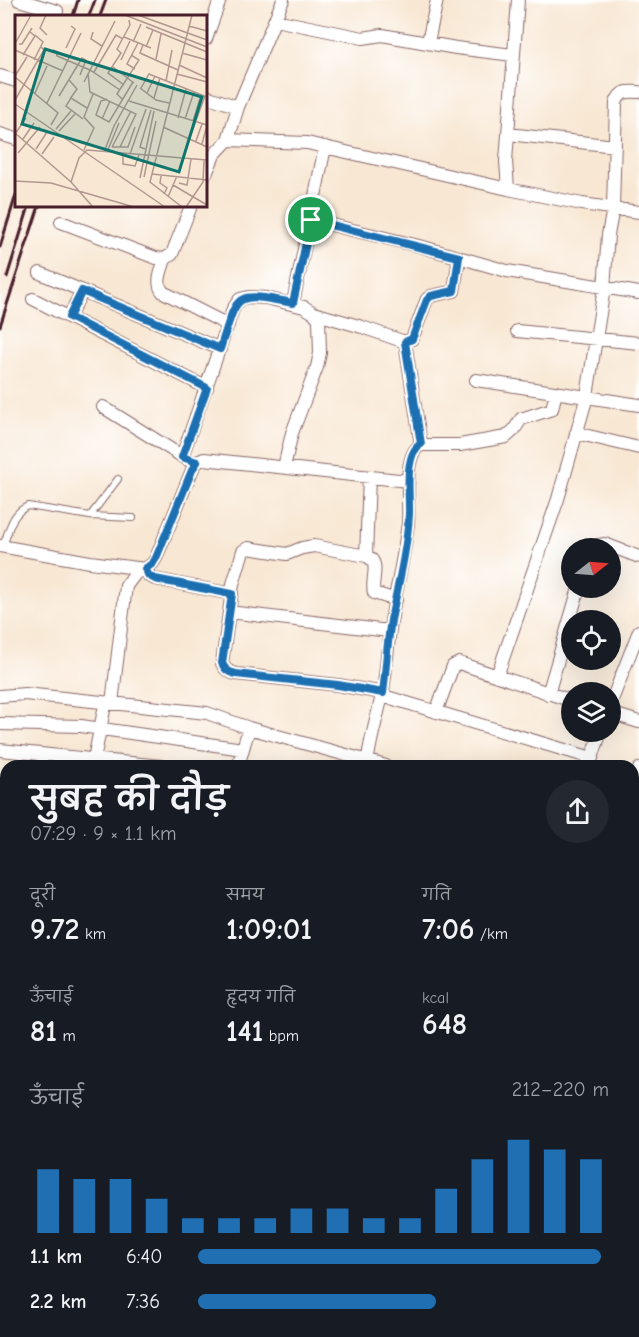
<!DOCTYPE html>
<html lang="hi">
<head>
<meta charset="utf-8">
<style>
  :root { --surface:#171b24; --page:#242831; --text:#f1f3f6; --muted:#9ea1a6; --accent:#1f6fb2 }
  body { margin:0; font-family:"Comic Neue","Playpen Sans Deva",sans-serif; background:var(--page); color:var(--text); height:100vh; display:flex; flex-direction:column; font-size:22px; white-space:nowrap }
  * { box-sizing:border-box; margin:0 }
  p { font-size:20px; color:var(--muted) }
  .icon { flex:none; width:33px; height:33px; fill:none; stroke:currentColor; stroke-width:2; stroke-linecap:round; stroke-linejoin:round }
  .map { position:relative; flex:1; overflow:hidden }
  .details { position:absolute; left:0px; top:760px; width:639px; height:578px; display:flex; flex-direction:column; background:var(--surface); border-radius:18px 18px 0 0; box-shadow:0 6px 24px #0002 }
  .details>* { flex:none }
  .needle { width:39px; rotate:73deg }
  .fabs { position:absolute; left:561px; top:538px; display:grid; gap:12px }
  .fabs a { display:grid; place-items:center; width:60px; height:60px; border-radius:50%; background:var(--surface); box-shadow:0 6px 24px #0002; font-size:30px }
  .pin { position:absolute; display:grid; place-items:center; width:51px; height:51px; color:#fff; margin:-26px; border:3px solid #fff; border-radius:50%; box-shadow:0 2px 6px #0007 }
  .round { display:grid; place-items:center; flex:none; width:63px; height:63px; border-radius:32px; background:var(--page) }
  .overview { display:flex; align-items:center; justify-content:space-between; height:102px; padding:0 30px }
  h1 { font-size:33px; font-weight:600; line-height:45px }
  .figures { display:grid; grid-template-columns:repeat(3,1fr); gap:9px; height:102px; padding:6px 30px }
  .figures div { display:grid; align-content:center }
  .figures b { font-size:30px; font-weight:600 }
  .figures small { font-size:16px; font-weight:400 }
  .figures p { font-size:16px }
  .chart { height:168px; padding:12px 30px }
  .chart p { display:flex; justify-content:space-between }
  .chart svg { width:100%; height:108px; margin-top:6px; stroke:var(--accent); stroke-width:6 }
  ul { padding:0 30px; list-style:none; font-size:20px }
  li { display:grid; grid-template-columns:96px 72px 1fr; align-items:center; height:45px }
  li i { height:15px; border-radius:8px; background:var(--accent) }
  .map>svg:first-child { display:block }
</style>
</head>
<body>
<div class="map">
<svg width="639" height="1337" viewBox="0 0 639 1337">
  <rect width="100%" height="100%" fill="#fff"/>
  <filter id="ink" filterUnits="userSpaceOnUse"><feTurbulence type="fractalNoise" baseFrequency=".0167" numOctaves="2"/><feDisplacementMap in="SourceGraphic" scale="12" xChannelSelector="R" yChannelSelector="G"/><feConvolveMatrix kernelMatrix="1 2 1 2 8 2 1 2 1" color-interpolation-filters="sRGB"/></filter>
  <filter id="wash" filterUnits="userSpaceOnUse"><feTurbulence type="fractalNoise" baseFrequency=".008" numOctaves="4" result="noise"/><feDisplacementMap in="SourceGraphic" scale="24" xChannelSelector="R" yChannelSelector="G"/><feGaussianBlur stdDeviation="1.35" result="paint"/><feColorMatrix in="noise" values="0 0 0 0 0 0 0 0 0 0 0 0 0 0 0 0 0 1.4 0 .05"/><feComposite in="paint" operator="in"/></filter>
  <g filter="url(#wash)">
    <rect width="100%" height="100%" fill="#f8e7d3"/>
  </g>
  <g filter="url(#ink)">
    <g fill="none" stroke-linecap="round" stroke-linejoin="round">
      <defs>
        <path id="service" d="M90 516 118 479
          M3 546C9 531 11 513 28 506L90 516 133 518"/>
        <path id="minor" d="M19 0 57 11
          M275 20 363 38 382 35 456 48 513 55
          M206 39 220 0
          M428 42 437 0
          M0 76 16 81
          M206 96 238 107
          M0 134 16 139
          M508 134 615 146
          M228 140 307 143 508 189 582 204 639 212
          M206 174 214 155 228 140 238 107 283 0
          M508 189 506 161 518 0
          M311 220 423 247 507 271 639 293
          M61 222 156 258 165 259 172 254 191 206
          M165 259C162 270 155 283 163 292L228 325
          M40 273 220 349
          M33 299 207 388
          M293 303 325 147
          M314 313 362 327 405 342 412 339 427 299 431 296 454 291 459 257
          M69 317 82 291
          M517 331 639 343
          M405 342 421 445
          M476 380 639 405
          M103 407 188 460
          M576 433 639 448
          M182 457 233 309 240 299 249 297 266 298 304 307 314 313 319 319 320 353 317 367 292 433 284 467
          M0 546 90 562 145 569 153 563 156 558 193 468 197 462 204 459 408 481
          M594 549 599 545 605 544 639 557
          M366 556 369 477
          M145 569 149 576 155 579 232 594
          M396 600 374 593C370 580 382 562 366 556L314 546 302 548 287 554 248 548 243 551 233 584 222 663C225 670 229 672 236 674L338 685 383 693 387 697 592 758
          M229 612 389 631
          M497 676 558 499 587 396 604 288 608 235 613 208 616 103C620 91 627 91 639 92
          M548 694 579 588
          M0 696 25 694 207 713 249 728 386 766
          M610 705 639 631
          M436 712 453 666 459 663 572 701
          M610 713 639 722
          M0 724 81 726 243 749
          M0 750 161 766
          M40 754 42 766
          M94 759 105 705 112 703 126 586 135 574 141 570
          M238 766 249 728
          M367 766C369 742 377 719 382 695 387 671 387 646 391 622 396 589 404 557 408 523 410 504 402 454 421 445H460L506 437 514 430 521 419 552 409 556 392
          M589 766 601 732
          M633 798 639 769
          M633 850 639 851
          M0 856 6 854
          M633 909 639 910
          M633 964H639
          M0 983H6
          M0 1026 6 1025
          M0 1060H6
          M633 1139 639 1138
          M633 1192H639
          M633 1260H639
          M633 1322H639
          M0 1330 6 1329
          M430 1332 431 1337
          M303 1334 327 1337"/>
        <path id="tertiary" d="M0 806 6 835
          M633 1087H639
          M0 1120H6
          M115 1332 116 1337"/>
      </defs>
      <use href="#service" stroke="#876566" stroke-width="8"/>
      <use href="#minor" stroke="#876566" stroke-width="14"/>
      <use href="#tertiary" stroke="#876566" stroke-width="17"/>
      <use href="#service" stroke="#fff" stroke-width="6"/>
      <use href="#minor" stroke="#fff" stroke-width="12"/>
      <use href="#tertiary" stroke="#fff" stroke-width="15"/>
      <path stroke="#4a1f2b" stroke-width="3" d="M73 16 78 0
        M89 16 95 0
        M100 16 106 0
        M0 247 16 195
        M7 277 29 206
        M0 326 39 206"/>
    </g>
  </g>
  <g fill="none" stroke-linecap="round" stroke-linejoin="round" filter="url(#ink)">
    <defs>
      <path id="route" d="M311 220 459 257 454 291 431 296 427 300 412 339 405 342 421 444C403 454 410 497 409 514 407 550 398 585 391 620 387 644 386 669 383 693L338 685 236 674C228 672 225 670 222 663L232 594 155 579 149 576 145 569 153 563 156 558 193 468 197 462 182 457 207 388 69 317 82 291 220 349C239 292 232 292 293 303Z"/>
    </defs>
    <use href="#route" stroke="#fff" stroke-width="12"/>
    <use href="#route" stroke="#1f6fb2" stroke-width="8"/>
  </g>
  <g transform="translate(15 15)">
    <rect width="192" height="192" fill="#f8e7d3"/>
    <path fill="none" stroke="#b29790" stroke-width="1.5" d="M31 0 25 13 32 20M110 0 192 32M123 0 192 25M174 11 192 16M131 12 192 37M78 17 76 24 87 31M109 22 136 33M1 27 16 0M118 27 126 9M4 29H7L17 13M128 30 125 38 163 55M131 32 138 15M51 33 60 14 56 11M0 35 48 56M38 35 55 42M41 36 42 41 75 55 105 75M167 38 192 45M8 40 20 21 15 17M141 44 146 19M19 45 28 27 20 20M106 45 115 26M164 50 192 63M98 52 119 68M120 54 112 49 123 28M79 57 101 20 108 24M73 58 75 77 121 99 105 132H97M162 59 192 67M0 61 12 42M0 62 43 98 36 110M54 65 62 74 55 84M151 66 157 35M69 67 100 6M109 70 93 58 106 38 102 34 115 10 114 5M125 73 141 85 154 88M126 73 134 59 192 82M20 78 32 51M132 78 140 61M44 81 67 43 71 45 65 60M139 83 145 63M92 84 86 86 81 100 94 107 118 67M107 84 102 79 124 45 116 40M0 85 29 35 26 32M114 86 192 110M32 88 66 18M0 89 150 192M163 103 171 74M68 104 51 91 56 83 72 93M87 104 95 86M170 104 179 77M178 106 186 80M148 112 192 132M41 114 56 96M44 116 60 99M0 118 56 167 78 192M0 119 11 103M175 122 190 81M8 124 19 108M181 126 187 109M187 129 192 110M97 132 116 96M105 132H113L120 112M21 134 32 117M130 134 125 132 136 95M69 135 79 113 69 102 78 79M89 137 99 111 122 70M92 137 104 108M3 138 25 112M27 139 39 122M108 139V149L120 151 124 140M115 139 131 94M137 159 192 165M146 161 145 168 152 173 149 179M129 162 141 106M125 163 139 96M0 166 36 168 119 192M56 167 64 143 72 135 192 145M164 168 172 170 176 144M158 170 192 190M153 182 162 161M167 192 135 167 177 0M171 192 188 167 189 145"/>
    <path fill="#0f766e" fill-opacity="0.15" stroke="#0f766e" stroke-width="3" d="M30 34 187 82 164 157 7 109Z"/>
    <rect width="192" height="192" fill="none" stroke="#4a1f2b" stroke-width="3"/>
  </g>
</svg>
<div class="fabs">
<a><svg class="needle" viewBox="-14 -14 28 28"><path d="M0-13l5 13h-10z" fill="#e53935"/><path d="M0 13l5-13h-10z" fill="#9ea1a6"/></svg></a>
<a><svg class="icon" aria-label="locate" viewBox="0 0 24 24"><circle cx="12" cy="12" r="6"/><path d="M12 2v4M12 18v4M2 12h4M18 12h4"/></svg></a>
<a><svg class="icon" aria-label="layers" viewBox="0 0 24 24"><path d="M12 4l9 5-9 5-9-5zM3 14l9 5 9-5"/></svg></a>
</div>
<div class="pin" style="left:311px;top:220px;background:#1e9e55"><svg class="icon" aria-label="arrive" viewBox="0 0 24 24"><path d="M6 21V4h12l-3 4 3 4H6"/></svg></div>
<section class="details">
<div class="overview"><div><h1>सुबह की दौड़</h1><p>07:29 · 9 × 1.1 km</p></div><a class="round"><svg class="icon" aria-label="share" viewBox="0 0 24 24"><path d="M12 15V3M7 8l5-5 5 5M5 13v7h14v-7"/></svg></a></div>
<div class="figures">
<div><p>दूरी</p><b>9.72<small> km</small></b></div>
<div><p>समय</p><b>1:09:01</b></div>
<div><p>गति</p><b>7:06<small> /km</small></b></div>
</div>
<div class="figures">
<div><p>ऊँचाई</p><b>81<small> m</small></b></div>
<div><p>हृदय गति</p><b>141<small> bpm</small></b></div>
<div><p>kcal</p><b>648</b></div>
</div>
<div class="chart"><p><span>ऊँचाई</span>212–220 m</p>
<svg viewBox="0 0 160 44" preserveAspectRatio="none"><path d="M5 44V18M15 44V22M25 44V22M35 44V30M45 44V38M55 44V38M65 44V38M75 44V34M85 44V34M95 44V38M105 44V38M115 44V26M125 44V14M135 44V6M145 44V10M155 44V14"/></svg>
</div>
<ul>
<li><b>1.1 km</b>6:40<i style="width:98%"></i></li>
<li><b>2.2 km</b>7:36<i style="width:58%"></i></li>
</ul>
</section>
</div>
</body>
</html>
